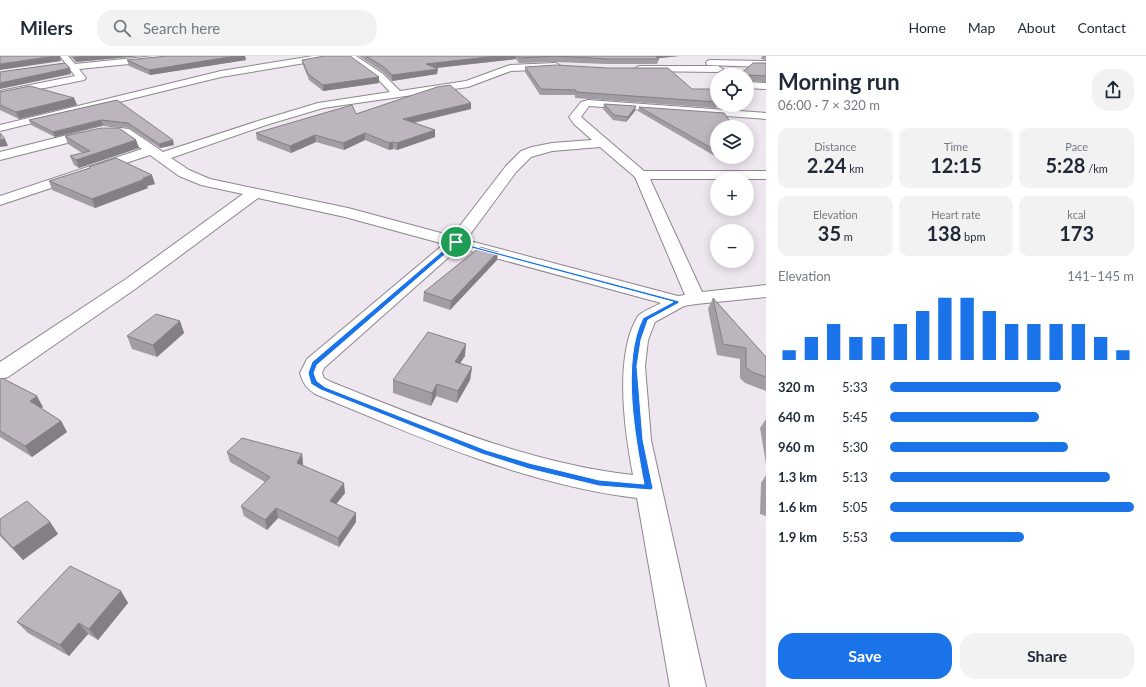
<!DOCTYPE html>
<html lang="en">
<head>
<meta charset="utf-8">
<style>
  :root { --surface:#fff; --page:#f2f2f3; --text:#1f2937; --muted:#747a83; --line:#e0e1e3; --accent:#1a73e8 }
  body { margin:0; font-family:Lato,sans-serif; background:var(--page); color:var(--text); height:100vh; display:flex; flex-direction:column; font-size:15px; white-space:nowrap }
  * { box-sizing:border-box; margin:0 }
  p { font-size:13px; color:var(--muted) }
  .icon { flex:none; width:22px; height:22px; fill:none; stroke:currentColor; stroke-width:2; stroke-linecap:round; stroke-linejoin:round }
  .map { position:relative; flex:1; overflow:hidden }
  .details { display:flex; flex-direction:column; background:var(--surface); width:380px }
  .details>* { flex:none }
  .controls { position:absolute; left:710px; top:12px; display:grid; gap:8px }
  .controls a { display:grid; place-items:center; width:44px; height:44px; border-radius:50%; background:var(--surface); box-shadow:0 2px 10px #0003; font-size:20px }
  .pin { position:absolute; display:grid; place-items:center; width:34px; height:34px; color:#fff; margin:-17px; border:2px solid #fff; border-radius:50%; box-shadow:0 1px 4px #0007 }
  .round { display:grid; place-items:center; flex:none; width:42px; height:42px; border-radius:16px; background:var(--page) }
  .headline { display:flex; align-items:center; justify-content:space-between; height:68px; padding:0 12px }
  h1 { font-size:22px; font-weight:700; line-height:30px }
  .figures { display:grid; grid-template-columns:repeat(3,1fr); gap:6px; height:68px; padding:4px 12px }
  .figures div { display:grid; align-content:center; border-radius:10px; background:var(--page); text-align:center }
  .figures b { font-size:20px; font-weight:700 }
  .figures small { font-size:11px; font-weight:400 }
  .figures p { font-size:11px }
  .chart { height:112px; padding:8px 12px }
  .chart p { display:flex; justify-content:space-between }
  .chart svg { width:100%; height:72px; margin-top:4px; stroke:var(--accent); stroke-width:6 }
  .cta { display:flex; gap:8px; margin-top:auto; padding:8px 12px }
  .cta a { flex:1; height:46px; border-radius:16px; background:var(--accent); color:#fff; font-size:16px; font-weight:700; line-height:46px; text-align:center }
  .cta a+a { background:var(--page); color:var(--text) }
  ul { padding:0 12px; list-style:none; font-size:13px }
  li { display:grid; grid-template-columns:64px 48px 1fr; align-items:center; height:30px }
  li i { height:10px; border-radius:5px; background:var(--accent) }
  header { display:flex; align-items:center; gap:24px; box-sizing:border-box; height:56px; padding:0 20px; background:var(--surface); border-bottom:1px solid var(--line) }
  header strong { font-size:19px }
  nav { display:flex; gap:22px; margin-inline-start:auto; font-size:14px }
  .search { width:280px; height:36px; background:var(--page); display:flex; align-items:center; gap:10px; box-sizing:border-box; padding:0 14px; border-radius:16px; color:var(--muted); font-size:15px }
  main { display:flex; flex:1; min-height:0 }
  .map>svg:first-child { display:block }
</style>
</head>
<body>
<header>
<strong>Milers</strong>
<div class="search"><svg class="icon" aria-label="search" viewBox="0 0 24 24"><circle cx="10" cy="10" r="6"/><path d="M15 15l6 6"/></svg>Search here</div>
<nav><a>Home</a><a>Map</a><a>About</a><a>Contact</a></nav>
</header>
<main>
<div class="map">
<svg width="766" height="631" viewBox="0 0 766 631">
  <rect width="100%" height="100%" fill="#efe7f0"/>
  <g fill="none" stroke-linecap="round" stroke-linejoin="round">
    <defs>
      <path id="minor" d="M60 0H68L75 8 154 0H183L179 3 79 13 86 22 84 24 0 41V35L75 20Z
        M313 0H333L329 3 221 21 0 75V69L221 15Z
        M346 0H356L383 18 400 35 466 25 510 9 556 7 561 10 556 13 511 15 468 31 323 52 266 69 171 102 189 114 210 123 348 152 452 180 506 110 521 95 532 91 552 87 592 84 574 68 569 61 581 46 588 44 766 57V63L589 50 581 61 644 115H766V123H650L702 236 766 229V241L696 248 684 250 655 266 648 284 645 310 651 384 706 631H670L637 442C523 428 419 381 315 338 306 332 303 327 300 317L307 303 444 188 345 161 258 142 138 231 8 321 0 323V306L126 223 243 138 201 129 179 120 150 99 0 149V140L142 93 122 78H103L0 104V96L103 70 129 73 163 96 258 65 318 47 390 36 377 22ZM600 91 635 121 685 239 678 240 466 184 516 116 531 101 552 95ZM459 192 661 247C654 251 645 254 639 259 636 262 634 268 632 272 616 313 625 377 633 419 527 407 429 365 331 326L324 322 322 317 324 312Z
        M710 4 766 5V11L707 9 706 7 707 5Z
        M640 10H718L723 13 718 16 637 15 635 13 637 11Z
        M747 26 766 27V33L747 32Z"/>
    </defs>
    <use href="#minor" stroke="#8d868e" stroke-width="2"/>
    <use href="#minor" fill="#fff" fill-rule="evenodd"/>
  </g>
  <path fill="#a29ca3" d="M70 0H139L76 6Z
    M167 0H245L246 4 150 19 129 10 127 4Z
    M359 0H679L658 2 659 3 657 8H607L555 6 519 7 516 3 436 12 437 18 392 25 384 17Z
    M762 0H766V4L761 3Z
    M302 4 379 21V27L323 35 309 24 303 9Z
    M766 7V26L747 25V19Z
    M525 11 692 33 717 43V49H718L716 52 575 42V39H540L525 16Z
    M0 36 74 42 77 49 19 63 0 54Z
    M117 44 174 89 160 92 129 72 103 69 55 81 31 69 29 64Z
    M604 48 635 55 626 66 613 64 603 53Z
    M639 51 717 71V99H713L638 55Z
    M471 53 414 67 435 74V81L397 94 393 93 389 94 365 84 344 94 316 86 291 97 257 84 256 77 356 58Z
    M65 80 136 84 139 92 79 112 74 109 70 100 82 97 68 88Z
    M747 92 749 95 747 100Z
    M89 111 155 128 147 130 148 132 95 152 52 134 49 125 89 112Z
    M498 196 497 204 450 254 423 245 424 236Z
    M713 242 766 301V335L745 327 740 322V303L717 299 708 253Z
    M180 265 184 277 157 301 132 293 127 280Z
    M465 300 460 307 472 311 470 324 457 347 436 340 431 350 393 337V324Z
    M0 323 43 351 41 352 61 365 67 376 32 401 0 381Z
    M766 363V408L760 372Z
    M227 396 302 398 303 408V409L345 437 336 448 356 466 339 491 278 462 267 474 244 460 241 450 265 426 230 406Z
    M766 419V460L760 458 761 427Z
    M0 463 50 466 58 478 23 504 0 480Z
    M121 535 128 547 98 584 88 578 69 600 28 577 17 566Z"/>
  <path fill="#847f84" d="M55 0H60L61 5 0 14V8Z
    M82 0H139L76 6 74 1Z
    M235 0H245L246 4 150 19 149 14Z
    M496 0H516V3L426 13V8Z
    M652 0H679L651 3Z
    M70 12 71 18 0 33V27Z
    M438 13 437 18 392 25V19Z
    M379 21V27L323 35V29Z
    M74 42 77 49 19 63 16 56Z
    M471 47V53L402 69 403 63Z
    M636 50 635 55 626 66 628 61Z
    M101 64 103 69 55 81 53 76Z
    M435 74V81L397 94V87Z
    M365 77V84L344 94 343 87Z
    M315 79 316 86 291 97 290 90Z
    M5 83 8 90 0 91V84Z
    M136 84 139 92 79 112 76 104Z
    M173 84 174 89 160 92 159 88Z
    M393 86V93L389 94V87Z
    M152 119 155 128 147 130 148 132 95 152 92 143Z
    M498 196 497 204 450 254 451 245Z
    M180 265 184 277 157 301 153 289Z
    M466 288 465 300 453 318 455 306Z
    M472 311 470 324 457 347 458 335Z
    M437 328 436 340 431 350 432 337Z
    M37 340 43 351 36 356 30 345Z
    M61 365 67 376 32 401 25 390Z
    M302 398 303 408 298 416 297 407Z
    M344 427 345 437 331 455 330 445Z
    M276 452 278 462 267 474 265 464Z
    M356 457V466L339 491 338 482Z
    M50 466 58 478 23 504 13 492Z
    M121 535 128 547 98 584 89 573Z
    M79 567 88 578 69 600 60 589Z"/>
  <path fill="#bcb5bd" stroke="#847f84" d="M0 0H55L0 8Z
    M167 0H235L149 14 127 4Z
    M324 0H350L379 21 323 29 308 18 302 4Z
    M366 0H496L426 8 438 13 392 19 384 11Z
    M518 0H655L659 3H608L556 0 520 2Z
    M65 7 70 12 0 27V16Z
    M753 7H766V20L749 19 747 23V19H739Z
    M556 9 608 12H668L692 33H710L717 43V46L576 36V34L541 33 525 11Z
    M450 29 471 47 403 63 435 74 397 87 393 86 389 87 365 77 343 87 315 79 290 90 256 77 352 49 356 58 437 31Z
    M30 30 74 42 16 56 0 49V36Z
    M117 44 173 84 159 88 128 67 101 64 53 76 29 64Z
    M604 48 636 50 628 61 614 59Z
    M639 51 724 57 734 71H717V94H715Z
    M101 72H119L136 84 76 104 70 100 90 95 65 80Z
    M0 77 5 83 0 84Z
    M116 102 152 119 143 122 145 123 92 143 49 125 90 112 89 111Z
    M480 191 498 196 451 245 424 236Z
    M713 242 766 301V321L752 316 746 311V292L723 288Z
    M156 258 180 265 153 289 127 280Z
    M428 276 466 288 455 306 472 311 458 335 437 328 432 337 393 324Z
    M2 322 37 340 30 345 61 365 25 390 0 375V323Z
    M242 382 302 398 297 407 344 427 330 445 356 457 338 482 276 452 265 464 241 450 270 421 227 396Z
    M27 445 50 466 13 492 0 478V463Z
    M70 510 121 535 89 573 79 567 60 589 17 566Z"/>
  <path fill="#1a73e8" stroke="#fff" fill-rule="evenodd" d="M454 185 679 245V247L648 264 641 284 637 310 643 384 653 432 651 434 599 430 529 413 482 398 321 334 311 328 308 317 312 306ZM457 188 673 246 643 262C621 305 635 381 644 428L599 424 529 407 486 394 325 331 317 325 314 317 317 309Z"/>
</svg>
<div class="controls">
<a><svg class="icon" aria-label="locate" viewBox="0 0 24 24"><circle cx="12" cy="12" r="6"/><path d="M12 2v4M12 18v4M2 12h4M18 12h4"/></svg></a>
<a><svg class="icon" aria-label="layers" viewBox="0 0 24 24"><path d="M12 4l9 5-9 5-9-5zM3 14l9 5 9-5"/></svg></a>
<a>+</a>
<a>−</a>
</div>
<div class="pin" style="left:456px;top:186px;background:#1e9e55"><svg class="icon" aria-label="arrive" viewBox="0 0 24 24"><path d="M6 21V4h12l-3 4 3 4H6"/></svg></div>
</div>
<section class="details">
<div class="headline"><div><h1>Morning run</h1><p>06:00 · 7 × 320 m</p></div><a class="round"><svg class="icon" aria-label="share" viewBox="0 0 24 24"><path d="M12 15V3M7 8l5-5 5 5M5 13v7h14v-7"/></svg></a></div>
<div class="figures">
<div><p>Distance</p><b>2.24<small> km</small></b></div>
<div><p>Time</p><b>12:15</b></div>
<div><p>Pace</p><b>5:28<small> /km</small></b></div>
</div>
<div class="figures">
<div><p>Elevation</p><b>35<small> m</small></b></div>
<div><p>Heart rate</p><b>138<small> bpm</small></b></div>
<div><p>kcal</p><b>173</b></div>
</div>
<div class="chart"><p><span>Elevation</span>141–145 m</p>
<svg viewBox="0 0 160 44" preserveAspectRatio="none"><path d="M5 44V38M15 44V30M25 44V22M35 44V30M45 44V30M55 44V22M65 44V14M75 44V6M85 44V6M95 44V14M105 44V22M115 44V22M125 44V22M135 44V22M145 44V30M155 44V38"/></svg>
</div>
<ul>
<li><b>320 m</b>5:33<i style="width:70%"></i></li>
<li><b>640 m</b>5:45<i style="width:61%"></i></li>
<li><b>960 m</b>5:30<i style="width:73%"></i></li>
<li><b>1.3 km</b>5:13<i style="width:90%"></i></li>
<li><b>1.6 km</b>5:05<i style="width:100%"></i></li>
<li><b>1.9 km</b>5:53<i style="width:55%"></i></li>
</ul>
<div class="cta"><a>Save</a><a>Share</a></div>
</section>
</main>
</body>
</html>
